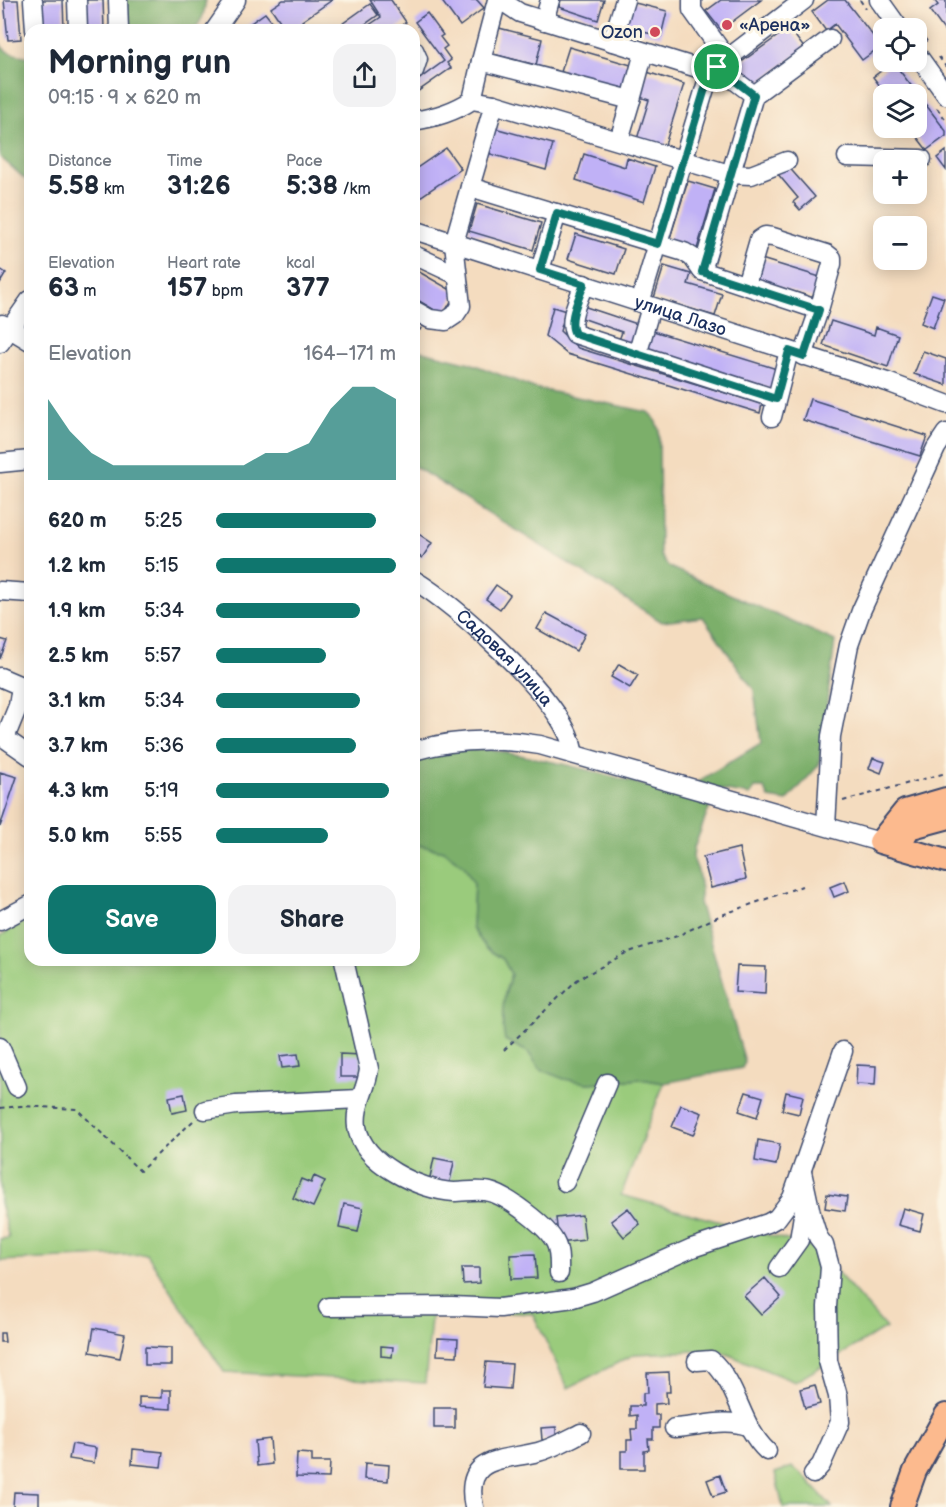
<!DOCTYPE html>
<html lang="en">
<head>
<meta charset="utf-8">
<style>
  :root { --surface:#fff; --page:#f2f2f3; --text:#1f2937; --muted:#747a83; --accent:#0f766e }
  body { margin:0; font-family:"Balsamiq Sans",sans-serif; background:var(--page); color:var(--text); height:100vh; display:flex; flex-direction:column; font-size:22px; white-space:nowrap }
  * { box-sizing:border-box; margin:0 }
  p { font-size:20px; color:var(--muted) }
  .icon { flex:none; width:33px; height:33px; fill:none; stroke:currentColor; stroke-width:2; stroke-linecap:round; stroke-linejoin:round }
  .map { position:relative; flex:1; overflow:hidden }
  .panel { position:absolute; left:24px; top:24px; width:396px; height:942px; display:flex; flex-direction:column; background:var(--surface); border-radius:18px; box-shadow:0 3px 15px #0003 }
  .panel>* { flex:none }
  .tools { position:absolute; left:873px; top:18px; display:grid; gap:12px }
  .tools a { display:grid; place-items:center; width:54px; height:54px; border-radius:12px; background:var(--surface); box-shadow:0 3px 15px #0003; font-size:30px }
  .pin { position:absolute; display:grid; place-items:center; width:51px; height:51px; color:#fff; margin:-26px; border:3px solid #fff; border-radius:50%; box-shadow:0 2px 6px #0007 }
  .round { display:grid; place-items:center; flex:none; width:63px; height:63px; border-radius:18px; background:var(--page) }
  .overview { display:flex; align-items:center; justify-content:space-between; height:102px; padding:0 24px }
  h1 { font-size:33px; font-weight:700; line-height:45px }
  .stats { display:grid; grid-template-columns:repeat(3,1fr); gap:9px; height:102px; padding:6px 24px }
  .stats div { display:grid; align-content:center }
  .stats b { font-size:26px; font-weight:700 }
  .stats small { font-size:16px; font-weight:400 }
  .stats p { font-size:16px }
  .chart { height:168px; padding:12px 24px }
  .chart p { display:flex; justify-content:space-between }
  .chart svg { width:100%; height:108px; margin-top:6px; fill:var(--accent); opacity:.7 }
  .action { display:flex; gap:12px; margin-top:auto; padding:12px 24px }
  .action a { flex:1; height:69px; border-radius:18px; background:var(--accent); color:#fff; font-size:24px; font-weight:700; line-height:69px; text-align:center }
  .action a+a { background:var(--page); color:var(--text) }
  ul { padding:0 24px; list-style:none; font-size:20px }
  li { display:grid; grid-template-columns:96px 72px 1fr; align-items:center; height:45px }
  li i { height:15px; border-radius:8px; background:var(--accent) }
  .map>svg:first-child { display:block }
</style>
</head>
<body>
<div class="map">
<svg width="946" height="1507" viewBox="0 0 946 1507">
  <rect width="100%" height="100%" fill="#fcf5e5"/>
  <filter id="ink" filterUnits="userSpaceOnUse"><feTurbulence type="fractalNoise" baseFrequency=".0167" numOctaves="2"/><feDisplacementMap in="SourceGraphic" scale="12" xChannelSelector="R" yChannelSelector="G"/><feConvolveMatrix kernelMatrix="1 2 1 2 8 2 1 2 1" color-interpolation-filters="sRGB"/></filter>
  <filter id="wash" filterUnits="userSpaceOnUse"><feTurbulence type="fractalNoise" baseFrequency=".008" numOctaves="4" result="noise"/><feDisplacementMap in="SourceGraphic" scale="24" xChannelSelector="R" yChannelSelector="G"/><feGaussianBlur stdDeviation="1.35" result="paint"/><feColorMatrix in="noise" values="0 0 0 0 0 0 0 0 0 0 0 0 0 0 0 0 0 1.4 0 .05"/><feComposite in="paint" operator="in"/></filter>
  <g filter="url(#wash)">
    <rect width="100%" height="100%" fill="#f4dcbf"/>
    <path fill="#9acb7b" stroke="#5a7d6c" stroke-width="1.5" d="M414 844 444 851 464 866 474 884 472 928 486 948 503 959 511 974 505 992V1040L528 1052 541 1070 588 1083 641 1079 664 1083 621 1195 816 1248 886 1328 795 1382 717 1350 635 1354 568 1388 533 1314 432 1308 425 1383 224 1372 147 1254 0 1261V1239L9 1238 0 1202V936L30 918V960H414Z
      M792 1467 805 1477 832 1507H783L775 1473Z"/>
    <path fill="#7baf6b" stroke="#4b6f64" stroke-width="1.5" d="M125 0H206L203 16 195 30H125Z
      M0 42C3 55 18 54 30 57V183L0 157Z
      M414 349 470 363 534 388 648 412 655 419 659 430 660 555 669 567 835 641 819 765 787 801 769 798 764 788H755L750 795 721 790 697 782 761 743 754 690 703 617 662 622 414 466Z
      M485 749C562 761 636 781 710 806L694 848 693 858 698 871 701 890 699 902 745 1062 742 1068 664 1083 641 1079 588 1083 564 1079 541 1070 528 1052 505 1040C500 1014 503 999 511 974L503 959 486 948 472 928 474 884 464 866 444 851 414 844V759L451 750Z"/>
    <g id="blocks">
      <path fill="#c0b1f6" d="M4 0H18L21 39 8 40Z
        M37 0H63L64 30H39Z
        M84 0H103L104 30H85Z
        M283 0H332L302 21 305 26 299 30H286L271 8Z
        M370 0H391L406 22 394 30H362L381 17Z
        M441 0H477L484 8 460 26Z
        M561 0H604L598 20 559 7Z
        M721 0H761L721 30 706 11Z
        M828 0H845L881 46 862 60 835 24 826 31 812 12Z
        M934 0H946V33L930 11 938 5Z
        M627 1 667 11 661 36 621 27Z
        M370 4 378 15 357 30H346L342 24Z
        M265 13 273 23 264 30H241Z
        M427 13 443 35 440 37 447 46 443 49 451 60 447 63 451 68 414 94V83L444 61 415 22Z
        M499 28 542 39 536 65 493 54Z
        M789 28 805 49 752 87 736 66Z
        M569 47 631 65 624 91 561 72Z
        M893 62 946 131V136L927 150 910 128H916V94H886L873 77Z
        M647 72 684 84 664 148 637 139 649 100 640 97Z
        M491 127 553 144 546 170 484 152Z
        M446 148 461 169 414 201V170Z
        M946 151V170L937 158Z
        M584 154 625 167 627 158 655 167 644 202 576 180Z
        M786 164 815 197 800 210 793 202 798 198 777 173Z
        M688 181 715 189 697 249 669 241Z
        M477 204 541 223 533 250 469 231Z
        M576 234 624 249 616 274 568 259Z
        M758 258 820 277 814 298 752 279Z
        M664 266 691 274 688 284 722 294 715 316 654 298Z
        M0 269 6 273 0 283Z
        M414 269 456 293 443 315 414 298Z
        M932 294 944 298 933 328 921 323Z
        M580 305 640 325 632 348 618 343 622 332 576 316Z
        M553 307 566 311 560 331 578 348 762 404 760 413 567 354 545 336Z
        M414 313 426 319 420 330 414 326Z
        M831 321 874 335 876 327 898 335 888 367 823 345Z
        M650 330 780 370 774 390 644 350Z
        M923 351 946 359V385L914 374Z
        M810 399 927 436 920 456 803 420Z
        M414 531 432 543 422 558 414 553Z
        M496 585 510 595 500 609 486 599Z
        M546 613 585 634 576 651 537 629Z
        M0 639 7 641 0 659Z
        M619 664 638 675 630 688 611 677Z
        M873 758 885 762 881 773 869 768Z
        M0 772 17 777 0 827Z
        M739 848 746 879 711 888 703 857Z
        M845 881 849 891 834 897 830 887Z
        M737 966 766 967 765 994 735 992Z
        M298 1054 300 1066 282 1068 280 1056Z
        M340 1054 361 1055V1077H340Z
        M857 1065 876 1066 875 1085 856 1084Z
        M746 1092 763 1097 757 1117 739 1111Z
        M786 1092 803 1096 799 1114 782 1110Z
        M184 1094 187 1110 172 1113 169 1097Z
        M681 1105 702 1113 693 1135 672 1127Z
        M758 1140 780 1144 776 1165 755 1161Z
        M434 1158 454 1162 449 1186 429 1182Z
        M314 1176 325 1181 313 1207 293 1198 301 1179 311 1183Z
        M827 1194 847 1197 845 1211 825 1208Z
        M344 1204 363 1208 358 1232 339 1228Z
        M628 1208 640 1224 624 1237 611 1221Z
        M903 1208 924 1214 920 1231 898 1225Z
        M582 1215 585 1240 559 1243 556 1218Z
        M535 1254 537 1278 511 1279 510 1255Z
        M462 1268H479V1283L463 1284Z
        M765 1278 781 1297 761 1315 744 1296Z
        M94 1328 125 1334 120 1358 90 1352Z
        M0 1333H4L5 1342H0Z
        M438 1338 458 1339 457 1356 437 1355Z
        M381 1346 393 1347 392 1357 381 1356Z
        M145 1347 171 1348V1365H145Z
        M486 1362 512 1364 510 1389 483 1387Z
        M669 1372 670 1392H666L667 1403 655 1404V1415H659V1428H653V1439H648L649 1450 644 1451V1469H621V1451H627V1440H632L631 1429H637V1415L630 1416V1406H643V1393H648L647 1373Z
        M815 1385 820 1404 805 1408 800 1389Z
        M162 1390H171V1409L139 1407V1397L162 1398Z
        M434 1408H455V1428H434Z
        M556 1427V1439L542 1440 541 1428Z
        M270 1439 272 1464 257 1466 255 1441Z
        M72 1444 96 1448 94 1463 69 1459Z
        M133 1449 163 1452 161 1467 132 1464Z
        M297 1453 312 1454V1462H330L329 1478 296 1477Z
        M365 1463 389 1465 388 1481 364 1479Z
        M720 1475 726 1492 713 1496 707 1480Z
        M14 1492 39 1493V1507H13Z"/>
    </g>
  </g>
  <g filter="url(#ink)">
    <use href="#blocks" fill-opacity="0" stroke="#3c496d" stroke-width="1.5"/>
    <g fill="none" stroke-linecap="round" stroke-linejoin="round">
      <defs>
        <g id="minor">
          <path d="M33 0 35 30"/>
          <path d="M77 0 78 30"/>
          <path d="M118 0 119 30"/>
          <path d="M497 0 481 61 631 100 619 140"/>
          <path d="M500 0 520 13 710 72"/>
          <path d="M692 0V10L727 59"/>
          <path d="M879 0 899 28"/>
          <path d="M544 21 550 0"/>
          <path d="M215 30 236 0"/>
          <path d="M612 42 625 0"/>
          <path d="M414 50 418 59 414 71"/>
          <path d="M916 53 946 95"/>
          <path d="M717 67 754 95"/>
          <path d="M710 72 804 0"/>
          <path d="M472 100 481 61"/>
          <path d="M631 100 644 52"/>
          <path d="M414 121C436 117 454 112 472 100L494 104 729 174 751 175 787 161"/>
          <path d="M847 157 922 159"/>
          <path d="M470 187 494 104"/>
          <path id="s1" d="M414 230 887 382 946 404"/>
          <path d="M414 255 457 275"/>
          <path d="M540 270 557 213"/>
          <path d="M702 271 754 95 830 39"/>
          <path d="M584 284C579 299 567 320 575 334L776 399"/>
          <path d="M746 285 759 240 765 236 773 237 827 254 832 258V264L819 310"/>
          <path d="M640 303 710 72"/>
          <path d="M414 310 430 319 446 321 455 315 461 306 454 243 470 187 684 252 692 257 702 271 819 310 803 356"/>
          <path d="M2 324 30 341"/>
          <path d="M0 343 30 300"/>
          <path d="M637 355 651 307"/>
          <path d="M772 417 789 351"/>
          <path d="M0 463 30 460"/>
          <path id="s2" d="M414 580C458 607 545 686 567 732 571 739 572 747 574 754"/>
          <path d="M0 591 30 593"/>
          <path d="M0 677 21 686 18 706 5 738"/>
          <path d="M0 735 30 756"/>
          <path d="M414 751C456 738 497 738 540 745L880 842"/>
          <path d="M826 826 831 736 849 645 861 611 936 448 946 433"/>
          <path d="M0 921 30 905"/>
          <path d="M344 960 369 1069C367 1090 354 1105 357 1127 363 1164 420 1190 454 1192 466 1192 478 1189 490 1192 507 1196 547 1226 555 1242 560 1251 559 1263 559 1273"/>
          <path d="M0 1047 17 1087"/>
          <path d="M205 1110 236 1105 359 1099"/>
          <path d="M802 1172 812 1218 818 1237 824 1245 830 1267 827 1307 828 1361 838 1396 840 1422 821 1465 813 1474"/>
          <path d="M565 1182 607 1083"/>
          <path d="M779 1268 799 1240 805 1203"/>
          <path d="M328 1307 452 1306 500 1308 573 1298 593 1292 692 1248 768 1223 777 1218 792 1198 843 1051"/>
          <path d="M697 1361 711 1360C739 1385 740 1426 767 1451"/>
          <path d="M674 1428C699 1427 726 1417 749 1427"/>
          <path d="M474 1507C463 1455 502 1461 538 1452 553 1448 567 1440 581 1433"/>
        </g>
        <path id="major" d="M946 799 905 811 880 842 946 861
          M898 847 909 828 946 818
          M902 1507 915 1471 946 1415"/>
      </defs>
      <use href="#minor" stroke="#3c496d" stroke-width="21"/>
      <use href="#major" stroke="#3c496d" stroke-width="26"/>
      <path stroke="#3c496d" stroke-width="2" stroke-dasharray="4.5 4.5" stroke-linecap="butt" d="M860 0 866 9
        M914 23 928 43
        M939 57 946 67
        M937 108 946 120
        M843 801 946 773
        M504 1050 577 980 626 953 677 936 719 916 802 886
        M0 1108 21 1106 77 1109 140 1171 194 1120"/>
      <use href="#minor" stroke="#fff" stroke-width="18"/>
      <use href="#major" stroke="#fcba8e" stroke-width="22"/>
    </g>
  </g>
  <g fill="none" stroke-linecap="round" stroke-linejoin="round" filter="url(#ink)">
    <defs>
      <path id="route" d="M717 67 754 95 702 272 819 310 804 356 789 351 776 399 575 334C567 320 579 299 584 284L540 270 557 213 658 244 710 72Z"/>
    </defs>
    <use href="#route" stroke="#fff" stroke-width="12"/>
    <use href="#route" stroke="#0f766e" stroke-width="8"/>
  </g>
  <g fill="#d1495b" stroke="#fcf5e5" stroke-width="2">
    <circle cx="727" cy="25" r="6"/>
    <circle cx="655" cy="32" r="6"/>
  </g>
  <g text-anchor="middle" stroke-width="6" stroke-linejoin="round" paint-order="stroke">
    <g font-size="18" fill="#1b2f5e" stroke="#fcf5e5" text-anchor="start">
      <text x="739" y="31">«Арена»</text>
      <text x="643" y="38" text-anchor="end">Ozon</text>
    </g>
    <g font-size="18" fill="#1b2f5e" stroke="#fcf5e5">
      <text dy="6" stroke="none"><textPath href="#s1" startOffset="280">улица Лазо</textPath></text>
      <text dy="6" stroke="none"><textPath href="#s2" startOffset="120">Садовая улица</textPath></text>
    </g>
  </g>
</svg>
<div class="tools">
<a><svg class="icon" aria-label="locate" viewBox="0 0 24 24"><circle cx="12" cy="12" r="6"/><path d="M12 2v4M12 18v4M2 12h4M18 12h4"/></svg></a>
<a><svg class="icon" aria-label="layers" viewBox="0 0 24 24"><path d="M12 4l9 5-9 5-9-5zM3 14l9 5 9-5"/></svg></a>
<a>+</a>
<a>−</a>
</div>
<div class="pin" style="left:717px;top:67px;background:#1e9e55"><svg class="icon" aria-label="arrive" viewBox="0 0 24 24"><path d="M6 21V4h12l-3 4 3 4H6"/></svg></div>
<section class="panel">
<div class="overview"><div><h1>Morning run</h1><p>09:15 · 9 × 620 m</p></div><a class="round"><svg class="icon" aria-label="share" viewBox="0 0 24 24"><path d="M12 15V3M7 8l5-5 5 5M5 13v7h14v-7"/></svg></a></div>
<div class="stats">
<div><p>Distance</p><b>5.58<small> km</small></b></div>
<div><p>Time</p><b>31:26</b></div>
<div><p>Pace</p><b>5:38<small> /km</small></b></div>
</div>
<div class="stats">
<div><p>Elevation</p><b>63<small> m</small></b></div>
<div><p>Heart rate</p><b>157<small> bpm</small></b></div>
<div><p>kcal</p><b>377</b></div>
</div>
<div class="chart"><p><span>Elevation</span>164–171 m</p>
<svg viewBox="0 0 160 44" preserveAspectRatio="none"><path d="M0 44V11L10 24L20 33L30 38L40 38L50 38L60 38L70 38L80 38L90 38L100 33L110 33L120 29L130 15L140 6L150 6L160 11V44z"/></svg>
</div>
<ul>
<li><b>620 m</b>5:25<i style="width:89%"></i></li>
<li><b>1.2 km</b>5:15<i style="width:100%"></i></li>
<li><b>1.9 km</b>5:34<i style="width:80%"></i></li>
<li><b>2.5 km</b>5:57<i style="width:61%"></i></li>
<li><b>3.1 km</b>5:34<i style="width:80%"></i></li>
<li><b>3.7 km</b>5:36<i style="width:78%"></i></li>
<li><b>4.3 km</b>5:19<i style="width:96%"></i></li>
<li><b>5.0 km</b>5:55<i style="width:62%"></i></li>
</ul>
<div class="action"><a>Save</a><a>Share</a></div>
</section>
</div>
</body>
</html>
